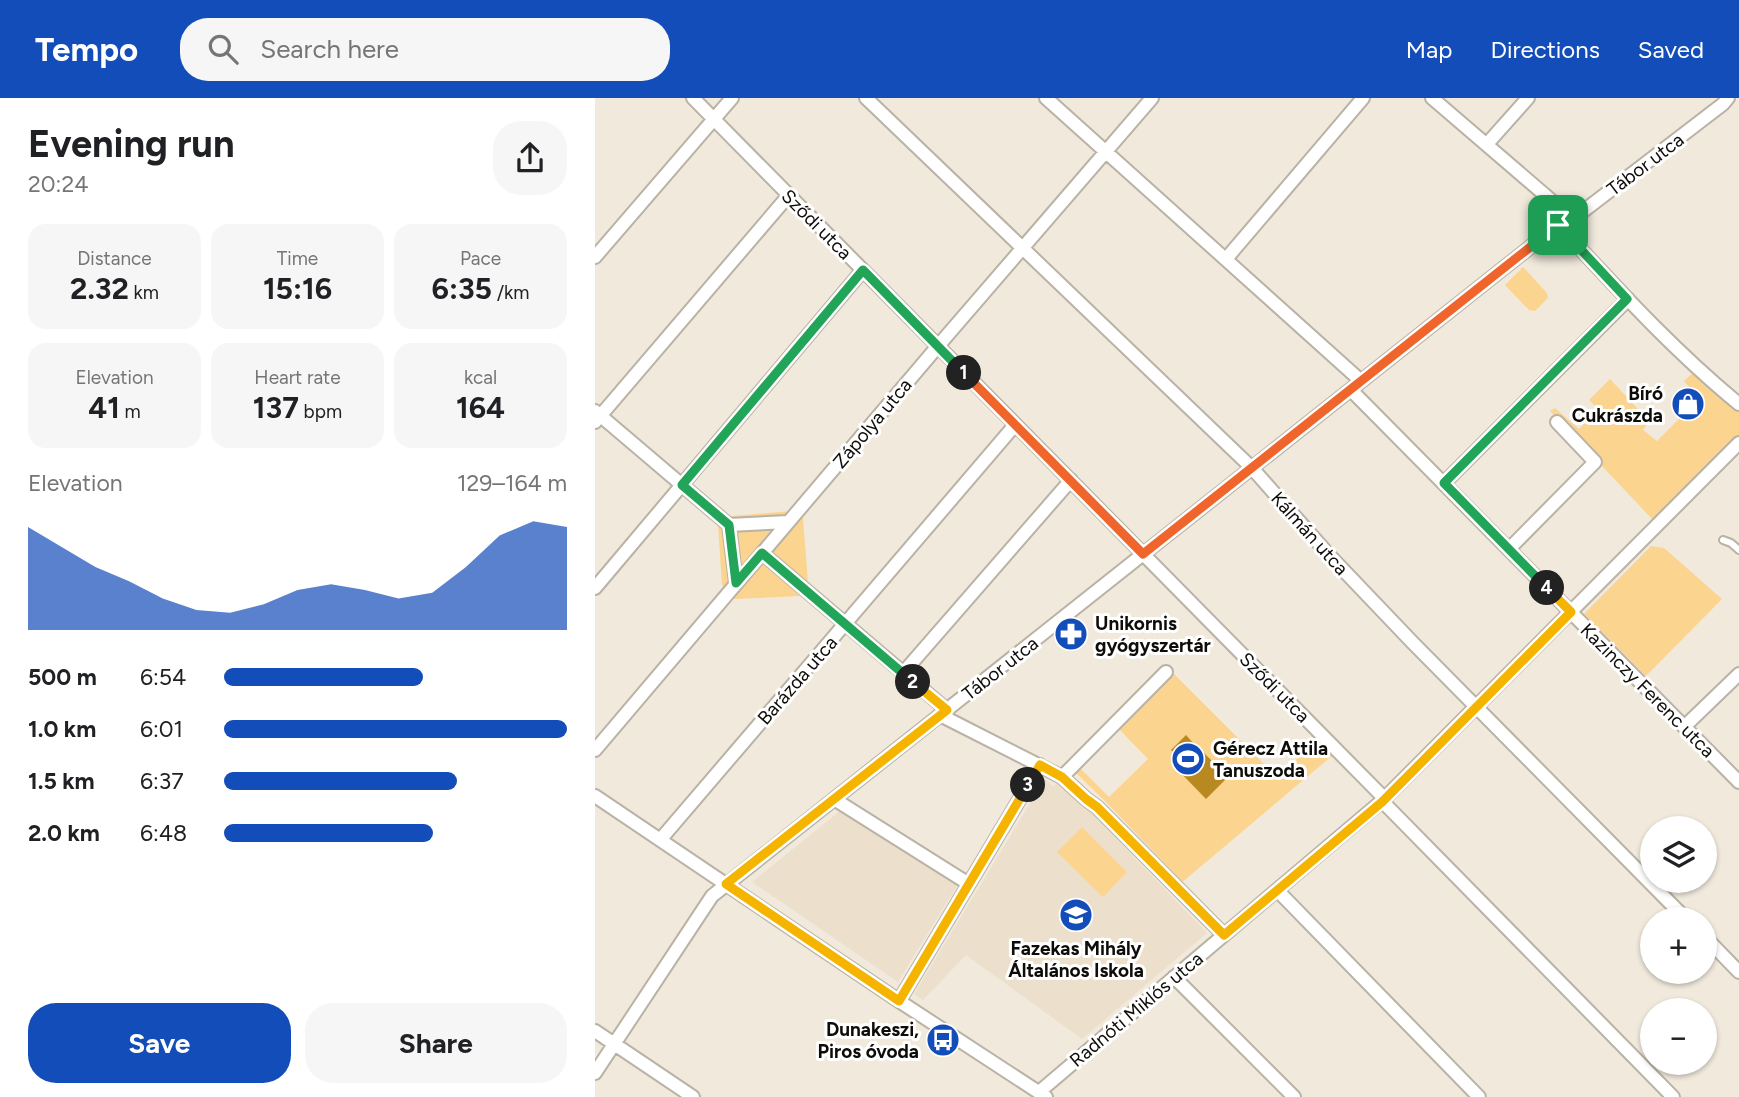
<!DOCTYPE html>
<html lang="en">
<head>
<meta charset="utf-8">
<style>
  :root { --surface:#fff; --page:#f6f6f6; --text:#202124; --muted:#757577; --accent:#134db9 }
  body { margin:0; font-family:Figtree,sans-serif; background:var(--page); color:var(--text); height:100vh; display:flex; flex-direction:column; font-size:26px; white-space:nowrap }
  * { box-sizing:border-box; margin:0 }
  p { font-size:23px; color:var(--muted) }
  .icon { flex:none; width:38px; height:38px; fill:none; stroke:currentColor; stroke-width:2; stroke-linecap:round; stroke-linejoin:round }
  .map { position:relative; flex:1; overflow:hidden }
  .details { display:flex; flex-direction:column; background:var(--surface); width:595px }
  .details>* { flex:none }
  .buttons { position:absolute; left:1045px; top:718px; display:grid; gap:14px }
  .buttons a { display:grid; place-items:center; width:77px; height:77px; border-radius:50%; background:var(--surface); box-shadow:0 2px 5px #0004; font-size:35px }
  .pin { position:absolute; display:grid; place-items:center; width:60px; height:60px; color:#fff; margin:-30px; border-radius:14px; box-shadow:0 4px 10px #0006 }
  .km { position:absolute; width:35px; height:35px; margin:-18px; border-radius:50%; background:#222; color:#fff; font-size:19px; line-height:35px; text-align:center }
  .round { display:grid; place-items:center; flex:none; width:74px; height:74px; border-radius:28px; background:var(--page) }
  .overview { display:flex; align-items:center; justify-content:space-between; height:119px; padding:0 28px }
  h1 { font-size:38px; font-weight:700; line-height:52px }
  .stats { display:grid; grid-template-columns:repeat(3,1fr); gap:10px; height:119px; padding:7px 28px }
  .stats div { display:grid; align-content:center; border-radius:18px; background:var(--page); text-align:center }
  .stats b { font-size:30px; font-weight:700 }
  .stats small { font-size:19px; font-weight:400 }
  .stats p { font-size:19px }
  .chart { height:196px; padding:14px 28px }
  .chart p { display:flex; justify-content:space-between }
  .chart svg { width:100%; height:126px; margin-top:7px; fill:var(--accent); opacity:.7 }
  .cta { display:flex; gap:14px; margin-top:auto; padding:14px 28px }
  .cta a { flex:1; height:80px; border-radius:28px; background:var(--accent); color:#fff; font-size:28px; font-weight:700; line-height:80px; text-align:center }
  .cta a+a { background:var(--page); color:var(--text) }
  ul { padding:0 28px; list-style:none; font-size:23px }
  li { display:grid; grid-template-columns:112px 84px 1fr; align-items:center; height:52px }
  li i { height:18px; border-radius:9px; background:var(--accent) }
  header { display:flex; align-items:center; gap:42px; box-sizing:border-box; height:98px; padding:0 35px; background:var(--accent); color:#fff }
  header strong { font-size:33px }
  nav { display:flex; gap:38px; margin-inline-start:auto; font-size:24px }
  .search { width:490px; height:63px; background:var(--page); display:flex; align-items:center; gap:18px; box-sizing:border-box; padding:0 24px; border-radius:28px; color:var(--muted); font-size:26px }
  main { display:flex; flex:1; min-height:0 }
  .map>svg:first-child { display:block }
</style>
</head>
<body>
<header>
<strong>Tempo</strong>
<div class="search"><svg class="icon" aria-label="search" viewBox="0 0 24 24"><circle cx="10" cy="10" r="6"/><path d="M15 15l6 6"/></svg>Search here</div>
<nav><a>Map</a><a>Directions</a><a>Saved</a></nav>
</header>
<main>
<section class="details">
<div class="overview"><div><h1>Evening run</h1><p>20:24</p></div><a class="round"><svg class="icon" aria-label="share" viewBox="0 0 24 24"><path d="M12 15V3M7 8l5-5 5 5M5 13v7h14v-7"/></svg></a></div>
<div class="stats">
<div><p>Distance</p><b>2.32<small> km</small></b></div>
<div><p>Time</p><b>15:16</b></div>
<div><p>Pace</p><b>6:35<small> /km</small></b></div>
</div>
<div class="stats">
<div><p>Elevation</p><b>41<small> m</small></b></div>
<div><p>Heart rate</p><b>137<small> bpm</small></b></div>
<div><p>kcal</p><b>164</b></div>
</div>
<div class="chart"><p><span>Elevation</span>129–164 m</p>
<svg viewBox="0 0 160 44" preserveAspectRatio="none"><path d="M0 44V8L10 15L20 22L30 27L40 33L50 37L60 38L70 35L80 30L90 28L100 30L110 33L120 31L130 22L140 11L150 6L160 8V44z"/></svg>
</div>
<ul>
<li><b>500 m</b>6:54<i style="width:58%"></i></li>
<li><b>1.0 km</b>6:01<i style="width:100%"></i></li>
<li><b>1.5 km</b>6:37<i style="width:68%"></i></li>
<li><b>2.0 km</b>6:48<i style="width:61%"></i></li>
</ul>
<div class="cta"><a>Save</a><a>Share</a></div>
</section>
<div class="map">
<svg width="1144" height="999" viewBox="0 0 1144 999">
  <rect width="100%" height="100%" fill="#f1e9dc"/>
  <path fill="#ece0cc" d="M450 681 458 688 465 682 612 835 487 941 371 857 328 902 319 896Z
    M246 712 363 786 303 884 157 784Z"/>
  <path fill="#fbd48f" d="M928 169 952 195 953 200 940 213 934 212 910 187Z
    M1099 274 1144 312V337L1059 423 955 313 960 310 984 331 1003 311 994 302 1015 281 1054 323 1048 332 1062 343 1104 301 1089 283Z
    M196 413 203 415 208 420 213 486 205 498 140 501 137 499 127 487 123 427 137 418Z
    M1056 448 1069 450 1127 501 1051 578 989 516Z
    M577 574 682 679 705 658 707 659 712 653 711 652 722 641 738 657 585 786 577 778 579 775 510 703 479 673 483 668 514 699 553 661 522 629Z
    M487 729 532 774 508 799 462 754Z"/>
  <path fill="#b98921" d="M591 637 600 647 585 661 576 652Z
    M602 648 633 679 611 701 580 669Z"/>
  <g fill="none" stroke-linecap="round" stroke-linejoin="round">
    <defs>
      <path id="service" d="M1128 442 1136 445 1144 452"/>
      <path id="minor" d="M98 0 790 701
        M271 0 657 370 734 457 818 545 1091 821
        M451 0 766 283
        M837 0 978 121
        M892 46 933 0
        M963 127C1021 189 1079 253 1144 306
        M0 159 137 0
        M631 161 768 0
        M756 292 1144 684
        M0 313 134 427
        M0 324 194 97
        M849 385 1033 201
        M914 451 1000 364 962 324
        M167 455 352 612
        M141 485 134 427 193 424
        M0 490 268 172
        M308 575 476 382
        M345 617 467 679 491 701 502 709 629 837
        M1089 629 1144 576
        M0 652 343 248 557 0
        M467 679 571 574
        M0 698 304 903 451 999
        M239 701 374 786
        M787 703 1078 999
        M65 742 420 327
        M682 792 884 999
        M1110 839 1144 874
        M579 879 699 999
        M304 903 445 667
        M0 933 98 999
        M0 975 117 798 963 127 978 121 1128 6 1133 0
        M444 994 787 703 1144 345"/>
    </defs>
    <use href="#service" stroke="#b9b2a5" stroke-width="10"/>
    <use href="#minor" stroke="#b9b2a5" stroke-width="16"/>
    <use href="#service" stroke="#fff" stroke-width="6"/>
    <use href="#minor" stroke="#fff" stroke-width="12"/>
  </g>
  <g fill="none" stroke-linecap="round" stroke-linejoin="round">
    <defs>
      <path id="split-1" d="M369 275 548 456 963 127"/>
      <path id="split-2" d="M318 584 167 455 141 485 134 427 87 387 268 172 369 275"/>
      <path id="split-3" d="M318 584 352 612 131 786 304 903 433 687"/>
      <path id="split-4" d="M433 687 445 667 467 679 491 701 502 709 629 837 787 704 976 514 952 490"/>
      <path id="split-5" d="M952 490 849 385 1032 201 963 127"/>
    </defs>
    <use href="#split-1" stroke="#fff" stroke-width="14"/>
    <use href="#split-2" stroke="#fff" stroke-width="14"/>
    <use href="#split-3" stroke="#fff" stroke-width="14"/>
    <use href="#split-4" stroke="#fff" stroke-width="14"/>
    <use href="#split-5" stroke="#fff" stroke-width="14"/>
    <use href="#split-1" stroke="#f0652b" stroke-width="9"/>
    <use href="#split-2" stroke="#22a559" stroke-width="9"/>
    <use href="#split-3" stroke="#f5b400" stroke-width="9"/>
    <use href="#split-4" stroke="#f5b400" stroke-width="9"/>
    <use href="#split-5" stroke="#22a559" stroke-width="9"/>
  </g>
  <defs>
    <symbol id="shop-disc" viewBox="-11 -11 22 22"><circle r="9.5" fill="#134db9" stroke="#fff"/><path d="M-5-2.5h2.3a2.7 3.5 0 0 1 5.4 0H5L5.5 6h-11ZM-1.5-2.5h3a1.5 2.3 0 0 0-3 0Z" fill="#fff"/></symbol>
    <symbol id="pharmacy-disc" viewBox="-11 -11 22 22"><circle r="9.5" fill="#134db9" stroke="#fff"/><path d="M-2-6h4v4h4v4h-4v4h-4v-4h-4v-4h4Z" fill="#fff"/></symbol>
    <symbol id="stadium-disc" viewBox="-11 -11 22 22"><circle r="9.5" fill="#134db9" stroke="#fff"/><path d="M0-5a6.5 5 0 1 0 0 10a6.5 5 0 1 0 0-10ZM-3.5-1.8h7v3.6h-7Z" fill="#fff"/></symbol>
    <symbol id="school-disc" viewBox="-11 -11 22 22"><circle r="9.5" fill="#134db9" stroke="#fff"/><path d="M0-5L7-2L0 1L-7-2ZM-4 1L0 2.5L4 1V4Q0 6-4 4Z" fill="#fff"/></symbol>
    <symbol id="bus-disc" viewBox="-11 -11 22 22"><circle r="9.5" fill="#134db9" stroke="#fff"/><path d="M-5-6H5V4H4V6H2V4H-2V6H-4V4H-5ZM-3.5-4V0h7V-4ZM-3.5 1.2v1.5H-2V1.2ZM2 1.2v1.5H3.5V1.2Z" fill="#fff"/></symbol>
  </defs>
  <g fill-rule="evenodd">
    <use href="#shop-disc" x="1074" y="287" width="38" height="38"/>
    <use href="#pharmacy-disc" x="457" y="517" width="38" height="38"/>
    <use href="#stadium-disc" x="574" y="642" width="38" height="38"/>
    <use href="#school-disc" x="462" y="798" width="38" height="38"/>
    <use href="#bus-disc" x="329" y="923" width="38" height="38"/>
  </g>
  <g text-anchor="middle" stroke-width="6" stroke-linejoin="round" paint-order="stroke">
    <g font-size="19" fill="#0e0c08" stroke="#fff">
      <text transform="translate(1050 66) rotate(-37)" y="7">Tábor utca</text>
      <text transform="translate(222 126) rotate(45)" y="7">Sződi utca</text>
      <text transform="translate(277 325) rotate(-50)" y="7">Zápolya utca</text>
      <text transform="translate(715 435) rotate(48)" y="7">Kálmán utca</text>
      <text transform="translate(405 570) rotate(-38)" y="7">Tábor utca</text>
      <text transform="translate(202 582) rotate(-49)" y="7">Barázda utca</text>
      <text transform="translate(680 589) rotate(45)" y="7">Sződi utca</text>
      <text transform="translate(1053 592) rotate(45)" y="7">Kazinczy Ferenc utca</text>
      <text transform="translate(541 911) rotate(-40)" y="7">Radnóti Miklós utca</text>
    </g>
    <g font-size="19" font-weight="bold" fill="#0e0c08" stroke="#fff" text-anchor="end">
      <text x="1068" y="302">Bíró<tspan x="1068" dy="22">Cukrászda</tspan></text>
      <text x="500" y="532" text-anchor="start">Unikornis<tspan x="500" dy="22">gyógyszertár</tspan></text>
      <text x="618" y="657" text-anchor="start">Gérecz Attila<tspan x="618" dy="22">Tanuszoda</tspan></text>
      <text x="481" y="857" text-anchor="middle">Fazekas Mihály<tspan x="481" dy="22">Általános Iskola</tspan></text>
      <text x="324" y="938">Dunakeszi,<tspan x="324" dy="22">Piros óvoda</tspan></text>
    </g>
  </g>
</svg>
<div class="buttons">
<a><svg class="icon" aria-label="layers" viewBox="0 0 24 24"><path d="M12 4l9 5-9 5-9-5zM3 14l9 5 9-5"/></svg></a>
<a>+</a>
<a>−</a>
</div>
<div class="pin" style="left:963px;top:127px;background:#1e9e55"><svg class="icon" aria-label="arrive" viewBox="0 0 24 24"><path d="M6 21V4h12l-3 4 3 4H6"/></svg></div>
<b class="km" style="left:369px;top:275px">1</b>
<b class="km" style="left:318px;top:584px">2</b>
<b class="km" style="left:433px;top:687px">3</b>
<b class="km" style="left:952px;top:490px">4</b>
</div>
</main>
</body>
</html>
